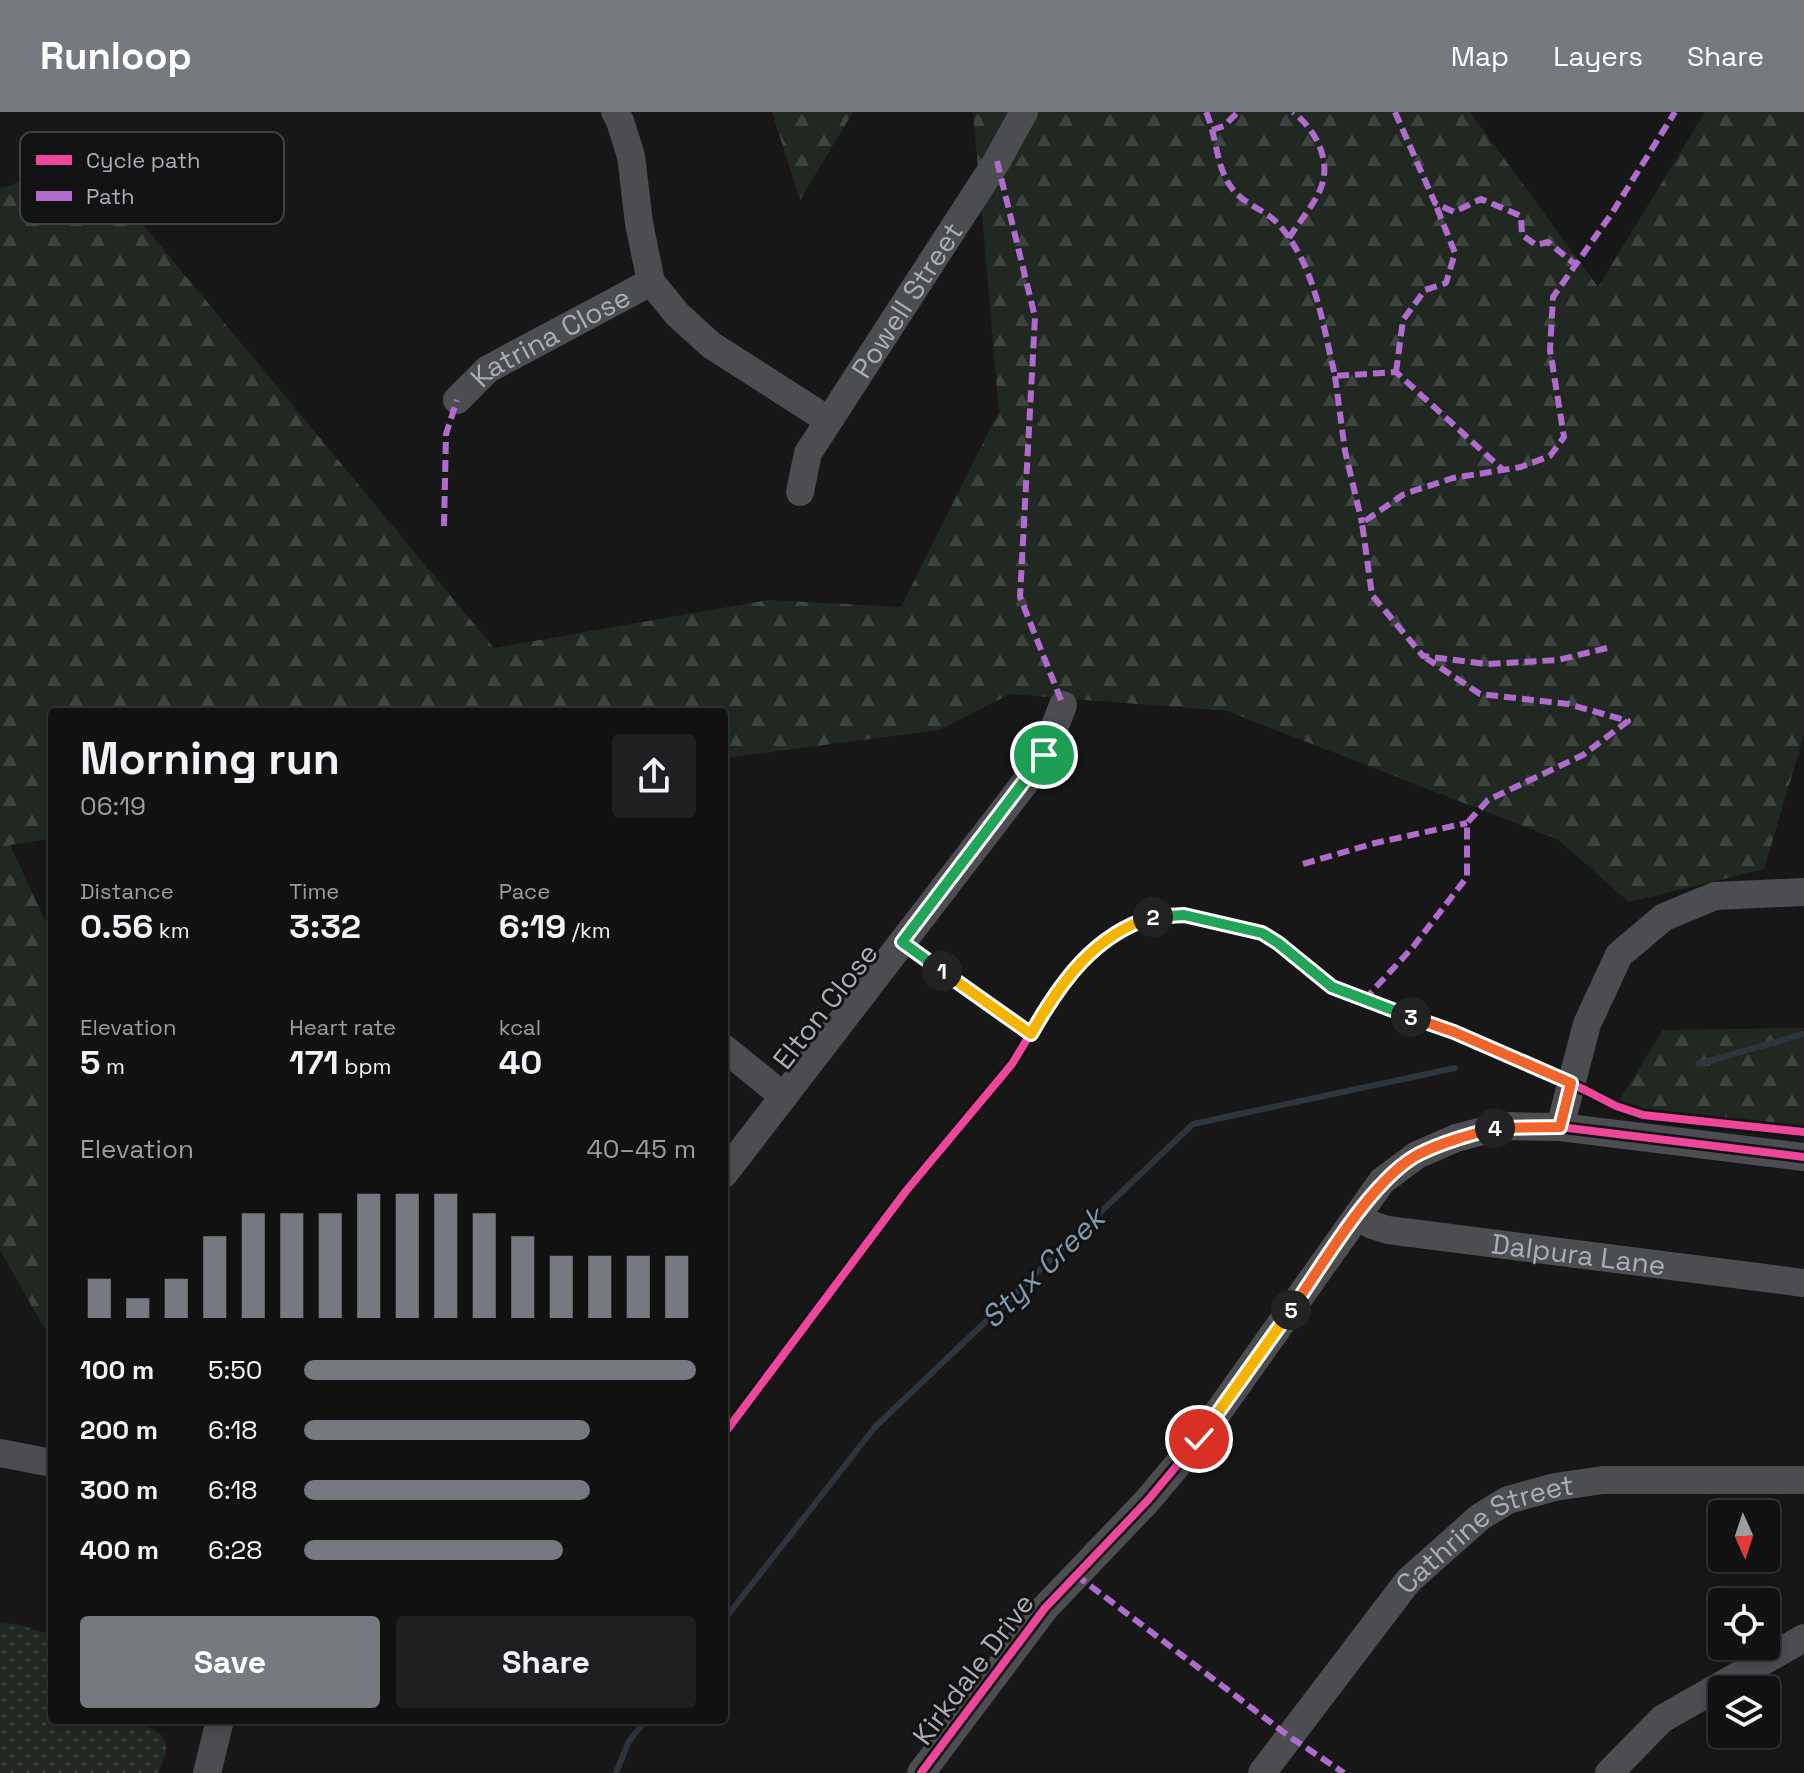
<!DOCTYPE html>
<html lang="en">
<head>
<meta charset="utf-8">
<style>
  :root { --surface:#111112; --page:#1e1f20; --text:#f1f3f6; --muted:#9c9d9f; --line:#303132; --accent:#76797f }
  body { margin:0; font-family:"Space Grotesk",sans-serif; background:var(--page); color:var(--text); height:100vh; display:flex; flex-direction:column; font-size:30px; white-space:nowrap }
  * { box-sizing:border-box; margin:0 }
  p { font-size:26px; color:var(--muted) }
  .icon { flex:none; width:44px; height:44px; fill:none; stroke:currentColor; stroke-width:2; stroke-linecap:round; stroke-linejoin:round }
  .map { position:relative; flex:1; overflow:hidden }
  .side { position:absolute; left:48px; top:596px; width:680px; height:1016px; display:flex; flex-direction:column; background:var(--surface); border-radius:8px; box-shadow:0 4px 12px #0003,0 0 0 2px var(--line) }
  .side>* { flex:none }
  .needle { width:52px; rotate:177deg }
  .fabs { position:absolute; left:1708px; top:1388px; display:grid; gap:16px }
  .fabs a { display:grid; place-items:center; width:72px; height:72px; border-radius:8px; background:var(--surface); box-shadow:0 4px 12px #0003,0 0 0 2px var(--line); font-size:40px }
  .pin { position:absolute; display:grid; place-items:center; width:68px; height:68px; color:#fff; margin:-34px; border:4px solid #fff; border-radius:50%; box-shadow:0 2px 8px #0007 }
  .km { position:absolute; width:40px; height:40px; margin:-20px; border-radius:50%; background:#222; color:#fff; font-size:22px; line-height:40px; text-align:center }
  .round { display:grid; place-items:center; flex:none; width:84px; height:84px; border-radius:8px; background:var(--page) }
  .headline { display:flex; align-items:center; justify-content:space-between; height:136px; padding:0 32px }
  h1 { font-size:44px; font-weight:700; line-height:60px }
  .stats { display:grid; grid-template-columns:repeat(3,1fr); gap:12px; height:136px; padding:8px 32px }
  .stats div { display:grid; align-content:center }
  .stats b { font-size:34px; font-weight:700 }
  .stats small { font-size:22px; font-weight:400 }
  .stats p { font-size:22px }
  .chart { height:224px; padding:16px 32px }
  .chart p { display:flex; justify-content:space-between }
  .chart svg { width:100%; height:144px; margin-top:8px; stroke:var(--accent); stroke-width:6 }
  .action { display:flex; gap:16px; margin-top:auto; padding:16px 32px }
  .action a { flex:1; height:92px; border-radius:8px; background:var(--accent); color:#fff; font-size:32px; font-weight:700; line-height:92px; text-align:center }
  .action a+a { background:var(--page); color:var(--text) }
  ul { padding:0 32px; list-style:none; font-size:26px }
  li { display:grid; grid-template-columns:128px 96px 1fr; align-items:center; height:60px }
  li i { height:20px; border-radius:10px; background:var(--accent) }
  header { display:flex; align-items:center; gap:48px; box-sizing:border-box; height:112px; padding:0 40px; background:var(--accent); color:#fff }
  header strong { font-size:38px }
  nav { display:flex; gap:44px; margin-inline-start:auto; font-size:28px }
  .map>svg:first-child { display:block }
</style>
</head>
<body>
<header>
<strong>Runloop</strong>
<nav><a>Map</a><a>Layers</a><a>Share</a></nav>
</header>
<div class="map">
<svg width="1804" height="1661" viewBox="0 0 1804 1661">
  <defs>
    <pattern id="forest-firs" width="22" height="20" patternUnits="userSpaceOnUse" patternTransform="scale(2)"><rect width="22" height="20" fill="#212822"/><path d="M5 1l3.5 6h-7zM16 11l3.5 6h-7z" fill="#3e4540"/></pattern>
    <pattern id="park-dots" width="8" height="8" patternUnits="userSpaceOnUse" patternTransform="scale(2)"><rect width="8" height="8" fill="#212822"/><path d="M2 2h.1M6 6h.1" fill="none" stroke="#3e4540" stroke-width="1.8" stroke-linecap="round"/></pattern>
  </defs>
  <rect width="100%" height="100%" fill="#171718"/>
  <path fill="url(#forest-firs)" d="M772 0H853L800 88Z
    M973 0H1470L1598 175 1705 0H1804V623L1764 757 1629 790 1557 727 1227 599 1010 582 940 618 724 646V600H52V727L10 733 52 823V1222L49 1224 0 1138V77L86 44 494 536 769 488 901 495 999 299Z
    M1804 916V1018L1614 997 1663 918Z"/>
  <path fill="url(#park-dots)" d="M0 1511 20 1513 52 1523V1608C76 1608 166 1599 166 1637 166 1644 161 1654 158 1661H0Z"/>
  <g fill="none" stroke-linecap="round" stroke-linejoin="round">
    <path stroke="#2d343b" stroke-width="6" d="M1698 952 1804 922
      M724 1508 875 1315 1193 1012 1455 956
      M616 1661 629 1629 646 1608"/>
    <g stroke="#4c4d50" stroke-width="28">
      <path d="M615 0 620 9 631 44 639 111 651 170 677 202 711 233 828 308"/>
      <path id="s1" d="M457 288 488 257 651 170"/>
      <path id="s2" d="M800 380 808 341 997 49 1024 0"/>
      <path d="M724 936 783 984"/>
      <path d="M1560 1015 1587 912 1619 843 1664 805 1715 784 1804 780"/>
      <path d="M724 1062 1024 672 1044 643 1063 593"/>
      <path id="s3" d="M1358 1103 1372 1113 1388 1118 1804 1171"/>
      <path d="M0 1341 52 1351"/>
      <path d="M207 1661 220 1608"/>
      <path d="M921 1661 1045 1496 1148 1388 1199 1327 1382 1069 1417 1043 1456 1026 1502 1014 1560 1015 1804 1045"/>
      <path id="s4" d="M1262 1661 1408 1469 1480 1405 1508 1388 1555 1375 1603 1368H1804"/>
      <path d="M1609 1661 1662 1607 1804 1526"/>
    </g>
    <path stroke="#b06ccc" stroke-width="6" stroke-dasharray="12 6" stroke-linecap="butt" d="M1206 0C1218 26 1215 59 1236 81 1248 94 1269 100 1280 114 1315 154 1323 213 1335 264L1396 260 1503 358
      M1395 0 1435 91 1454 100 1481 87 1521 104 1522 123 1536 133 1548 130 1576 153
      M1212 18 1224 14 1238 0
      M997 49 1035 205 1020 485 1063 593
      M1289 126C1299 110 1313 94 1320 78 1333 49 1315 17 1293 0
      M1396 260 1403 208 1425 178 1446 171 1455 141 1435 91
      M1335 264 1345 339 1362 411
      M444 414 446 322 457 288
      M1607 536 1558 548 1487 552 1423 544 1372 483 1362 411 1404 382 1453 366 1521 355 1550 344 1564 325 1550 238 1553 185 1612 101 1675 0
      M1303 752 1375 731 1467 711
      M1364 888 1413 835 1467 765V711L1488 688 1583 643 1628 609 1568 592 1480 582 1426 546
      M1076 1463 1290 1625 1344 1661"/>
    <defs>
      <path id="cycleway" d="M902 830 1031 922
        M724 1322 906 1079 1012 952 1048 893 1075 856 1103 830 1131 813 1153 805 1184 803 1262 821 1342 880 1454 920 1585 978 1616 994 1643 1003 1804 1020
        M921 1661 1045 1496 1148 1388 1199 1327 1382 1069 1417 1043 1456 1026 1502 1014 1560 1015 1804 1045"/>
    </defs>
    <use href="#cycleway" stroke="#121213" stroke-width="13"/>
    <use href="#cycleway" stroke="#ed469a" stroke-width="8"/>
  </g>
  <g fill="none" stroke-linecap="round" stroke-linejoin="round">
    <defs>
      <path id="split-1" d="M942 859 902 830 1044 643"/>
      <path id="split-2" d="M942 859 1031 922C1060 871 1094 822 1153 805"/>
      <path id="split-3" d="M1153 805 1184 803 1262 821 1278 831 1332 875 1411 905"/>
      <path id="split-4" d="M1411 905 1454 920 1571 971 1560 1015 1495 1016"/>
      <path id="split-5" d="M1291 1198C1323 1153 1371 1067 1419 1042 1443 1030 1469 1023 1495 1016"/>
      <path id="split-6" d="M1199 1327 1291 1198"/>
    </defs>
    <use href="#split-1" stroke="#fff" stroke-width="16"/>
    <use href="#split-2" stroke="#fff" stroke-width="16"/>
    <use href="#split-3" stroke="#fff" stroke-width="16"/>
    <use href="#split-4" stroke="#fff" stroke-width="16"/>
    <use href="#split-5" stroke="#fff" stroke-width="16"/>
    <use href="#split-6" stroke="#fff" stroke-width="16"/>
    <use href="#split-1" stroke="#22a559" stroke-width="10"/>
    <use href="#split-2" stroke="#f5b400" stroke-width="10"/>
    <use href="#split-3" stroke="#22a559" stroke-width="10"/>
    <use href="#split-4" stroke="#f0652b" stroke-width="10"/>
    <use href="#split-5" stroke="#f0652b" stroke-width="10"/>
    <use href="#split-6" stroke="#f5b400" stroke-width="10"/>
  </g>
  <g text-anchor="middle" stroke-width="6" stroke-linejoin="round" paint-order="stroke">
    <g font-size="28" fill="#a9aeb7" stroke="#121213">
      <text dy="10" stroke="none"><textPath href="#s2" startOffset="222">Powell Street</textPath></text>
      <text dy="10" stroke="none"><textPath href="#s1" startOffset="114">Katrina Close</textPath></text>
      <text transform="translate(825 894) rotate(-52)" y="10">Elton Close</text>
      <text dy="10" stroke="none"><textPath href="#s3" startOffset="226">Dalpura Lane</textPath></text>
      <text dy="10" stroke="none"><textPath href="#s4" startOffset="334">Cathrine Street</textPath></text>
      <text transform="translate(973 1557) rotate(-53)" y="10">Kirkdale Drive</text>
    </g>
    <g font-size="30" font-style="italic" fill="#829ab0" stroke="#121213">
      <text transform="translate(1043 1156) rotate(-44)" y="10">Styx Creek</text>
    </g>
  </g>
  <rect x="20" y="20" width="264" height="92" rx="12" fill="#121213" stroke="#3f4144" stroke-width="2"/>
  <rect x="36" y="43" width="36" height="10" fill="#ed469a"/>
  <rect x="36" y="79" width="36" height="10" fill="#b06ccc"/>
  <g font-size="22" fill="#a9aeb7">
    <text x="86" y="56">Cycle path</text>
    <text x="86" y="92">Path</text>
  </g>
</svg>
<div class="fabs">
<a><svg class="needle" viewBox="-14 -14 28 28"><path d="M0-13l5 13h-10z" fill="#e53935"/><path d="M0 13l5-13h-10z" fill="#9c9d9f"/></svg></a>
<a><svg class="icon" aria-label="locate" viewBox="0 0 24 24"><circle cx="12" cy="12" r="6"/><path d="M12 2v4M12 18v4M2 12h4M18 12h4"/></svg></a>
<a><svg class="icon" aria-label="layers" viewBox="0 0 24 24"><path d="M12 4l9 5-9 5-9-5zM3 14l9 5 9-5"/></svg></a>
</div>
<div class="pin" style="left:1044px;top:643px;background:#1e9e55"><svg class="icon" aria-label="arrive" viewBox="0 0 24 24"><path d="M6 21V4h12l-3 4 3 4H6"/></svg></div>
<div class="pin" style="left:1199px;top:1327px;background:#d93025"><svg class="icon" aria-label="check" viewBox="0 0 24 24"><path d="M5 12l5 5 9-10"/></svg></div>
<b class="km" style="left:942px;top:859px">1</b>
<b class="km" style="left:1153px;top:805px">2</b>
<b class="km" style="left:1411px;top:905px">3</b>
<b class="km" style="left:1495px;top:1016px">4</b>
<b class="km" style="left:1291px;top:1198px">5</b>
<section class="side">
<div class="headline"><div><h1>Morning run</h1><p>06:19</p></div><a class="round"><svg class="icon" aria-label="share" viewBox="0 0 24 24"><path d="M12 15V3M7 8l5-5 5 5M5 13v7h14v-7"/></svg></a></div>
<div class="stats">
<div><p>Distance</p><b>0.56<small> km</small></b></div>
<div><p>Time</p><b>3:32</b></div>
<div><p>Pace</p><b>6:19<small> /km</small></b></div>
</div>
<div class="stats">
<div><p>Elevation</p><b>5<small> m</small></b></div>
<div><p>Heart rate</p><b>171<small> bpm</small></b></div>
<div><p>kcal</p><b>40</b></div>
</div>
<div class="chart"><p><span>Elevation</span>40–45 m</p>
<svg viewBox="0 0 160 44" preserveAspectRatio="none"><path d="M5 44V32M15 44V38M25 44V32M35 44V19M45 44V12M55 44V12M65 44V12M75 44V6M85 44V6M95 44V6M105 44V12M115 44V19M125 44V25M135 44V25M145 44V25M155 44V25"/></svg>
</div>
<ul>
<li><b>100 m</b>5:50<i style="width:100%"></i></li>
<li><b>200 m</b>6:18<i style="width:73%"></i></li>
<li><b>300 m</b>6:18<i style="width:73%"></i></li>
<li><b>400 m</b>6:28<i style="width:66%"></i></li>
</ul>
<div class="action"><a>Save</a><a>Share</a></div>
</section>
</div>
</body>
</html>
